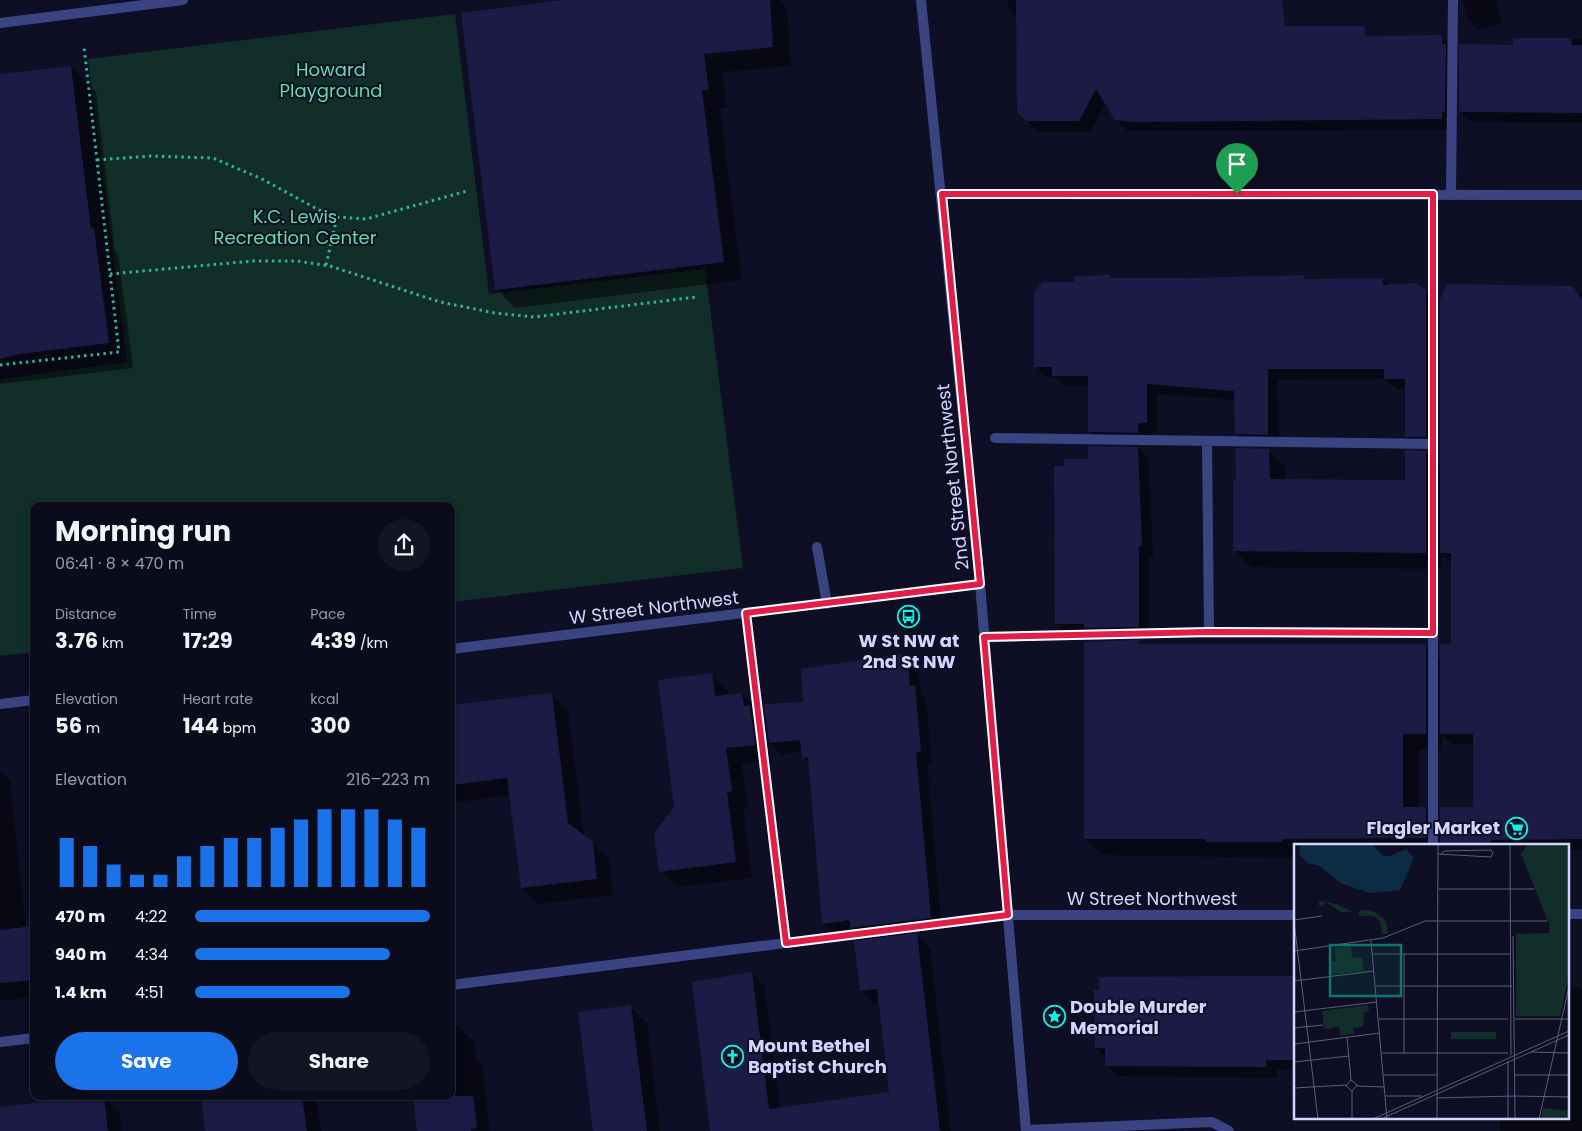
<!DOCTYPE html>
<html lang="en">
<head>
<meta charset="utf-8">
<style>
  :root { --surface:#0a0b1b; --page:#131424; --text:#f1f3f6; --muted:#999ba3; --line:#2a2b3a; --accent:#1a73e8 }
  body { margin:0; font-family:Poppins,sans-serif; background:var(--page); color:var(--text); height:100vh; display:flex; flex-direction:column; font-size:19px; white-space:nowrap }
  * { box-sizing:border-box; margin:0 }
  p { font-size:16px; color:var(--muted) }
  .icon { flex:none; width:28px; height:28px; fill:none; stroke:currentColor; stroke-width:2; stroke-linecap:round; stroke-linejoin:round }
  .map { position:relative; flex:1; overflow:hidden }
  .side { position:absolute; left:30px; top:502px; width:425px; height:598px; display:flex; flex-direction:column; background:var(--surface); border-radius:10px; box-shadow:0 2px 8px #0003,0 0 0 1px var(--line) }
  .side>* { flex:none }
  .pin { position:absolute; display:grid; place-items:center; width:42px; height:42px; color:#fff; margin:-51px -21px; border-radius:50% 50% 50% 0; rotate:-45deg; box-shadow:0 0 5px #0007 }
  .pin .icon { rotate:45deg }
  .round { display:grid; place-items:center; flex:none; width:52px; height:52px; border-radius:26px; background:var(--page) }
  .headline { display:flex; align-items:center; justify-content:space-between; height:85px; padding:0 25px }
  h1 { font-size:28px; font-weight:700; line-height:38px }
  .stats { display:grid; grid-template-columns:repeat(3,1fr); gap:8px; height:85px; padding:5px 25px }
  .stats div { display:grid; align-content:center }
  .stats b { font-size:21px; font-weight:700 }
  .stats small { font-size:14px; font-weight:400 }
  .stats p { font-size:14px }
  .chart { height:140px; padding:10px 25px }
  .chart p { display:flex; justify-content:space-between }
  .chart svg { width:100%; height:90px; margin-top:5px; stroke:var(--accent); stroke-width:6 }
  .primary-button { display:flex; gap:10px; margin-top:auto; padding:10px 25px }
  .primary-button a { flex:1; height:58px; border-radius:30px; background:var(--accent); color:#fff; font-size:20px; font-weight:700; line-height:58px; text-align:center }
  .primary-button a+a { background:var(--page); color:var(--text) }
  ul { padding:0 25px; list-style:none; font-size:16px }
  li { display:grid; grid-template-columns:80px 60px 1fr; align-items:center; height:38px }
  li i { height:12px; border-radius:6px; background:var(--accent) }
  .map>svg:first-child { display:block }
</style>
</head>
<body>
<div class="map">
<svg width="1582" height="1131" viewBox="0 0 1582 1131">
  <rect width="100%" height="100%" fill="#0e0f24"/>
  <path fill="#112e28" d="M455 14 489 294 705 269 743 568 451 602V506H34V652L0 656V379L127 362 88 59Z"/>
  <path fill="#0007" fill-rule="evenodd" d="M572 0H779L787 8 791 66 722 72 727 108H720L742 280 515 308 497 289Z
    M1008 0H1238L1092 38 1441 36 1452 48 1453 130 1128 131 1116 120 1106 103 1090 132H1039L1018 112 1017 18 1009 10Z
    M1462 0H1496L1502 23 1479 30 1468 19Z
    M1514 39H1582V123L1471 122 1460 112 1515 46Z
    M71 67 96 92 115 251 118 254 133 368 0 384V76Z
    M1111 276 1114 279 1304 276 1308 280 1383 279 1390 286 1425 291 1436 302V447H1417L1406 436V389H1396L1386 379 1278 380 1279 445H1247L1236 434V400L1157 394V433H1148V443H1100L1090 432 1089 386H1064L1054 377H1046L1035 366 1075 283Z
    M1573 287 1582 294V850H1568V845H1296V858L1102 855 1085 839 1138 642 1141 645H1426L1441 661 1452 645V563L1442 554V569L1251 567 1235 550 1237 480 1268 450 1285 466V481L1406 482 1426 452 1441 468ZM1442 735 1452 744H1474V808L1441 824 1426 808H1419V750H1442Z
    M1138 448 1149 459 1153 557H1149V637L1068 635 1056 623 1090 460Z
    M907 654 918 666 921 693 926 698 932 763H927L942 929 863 939 856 932 834 935 823 924 809 763 803 757V751L781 754 768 741 771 761 742 764 748 807 743 808 752 878 677 887 660 871 675 807 712 675 728 691 729 696 742 694 758 711 759 716 768 725 805 703Z
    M551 694 568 711 584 836 609 859 613 895 539 904 522 888 511 795 451 803V733Z
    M0 771 10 781 26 928 34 927V997L0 1001Z
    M916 935 930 948 951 1131H711L752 973 765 986 780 1108 891 1093 880 1003 874 1004 861 991Z
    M1296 978V1070H1277V1078L1118 1076 1107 1065 1106 1058 1096 1048Z
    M1568 987H1579L1582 990V1131H1500V1117H1568Z
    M630 1007 647 1023 660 1131H595Z
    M458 1026 475 1043 476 1059 482 1064 490 1131H419L451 1096V1028Z
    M103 1096 120 1113 122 1131H7Z
    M203 1096H316L321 1131H207Z"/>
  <path fill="#1b1b45" d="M562 0H770L773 47 704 54 709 90H702L724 262 495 290 461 13Z
    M1016 0H1282L1285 26H1365V36L1442 35V44H1446L1445 112H1442V119L1134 122 1115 120 1096 89 1079 121H1026L1017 112Z
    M1513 38H1571L1572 45H1582V113L1459 112V44L1513 45Z
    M71 66 91 229 94 228 109 343 20 354 0 359V74Z
    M1111 275V278H1189L1304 275V279L1383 278V285L1416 283 1426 290V437H1405V379H1384V369H1268V435L1235 434 1234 391 1147 384V423H1138V433L1088 432V376H1052V367H1034V293L1042 282H1074V276Z
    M1447 284 1573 286 1582 300V839L1491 840V845H1440V807H1473V734H1440V644H1451V553H1440V299Z
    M1088 446 1138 447 1142 546 1139 547V627L1084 628V624H1055L1054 466H1064V459H1088Z
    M1235 448 1269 449 1270 479 1405 480V450L1426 451V553L1233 551V479H1236Z
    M1139 640V644H1426V734H1403V807H1426V838L1282 839V842H1206V839H1084V642Z
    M907 653 910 686 915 685 921 752H916L931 918 850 928V920L822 924 808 757 802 758 800 740 769 743 764 704 803 702 801 669Z
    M712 673 715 696 742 693 744 706 750 705 755 745 726 748 732 791 727 792 736 862 659 872 654 834 674 807 658 680Z
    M552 693 568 823 593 842 597 879 521 888 507 778 451 785V705Z
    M34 926V980L0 983V930Z
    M917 933 940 1131H710L692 982 752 972 769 1109 889 1092 877 989 860 991 854 941Z
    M1234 976H1296V1060H1266V1067L1105 1066V1048H1095L1094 990H1099V977Z
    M631 1005 647 1131H593L578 1012Z
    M92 1096H104L108 1131H0V1107Z
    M201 1096H302L307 1131H205Z
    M413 1096H473L477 1128 471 1129V1131H417Z"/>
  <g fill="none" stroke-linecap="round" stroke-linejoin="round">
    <path stroke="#2fb595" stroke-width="3" stroke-dasharray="2.5 4" stroke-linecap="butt" d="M97 160 151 156 213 158 262 179 319 210 337 217 366 219 467 191
      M326 265 337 217
      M110 274 253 261H297L330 266 440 302 495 313 534 317 696 297
      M0 365 119 352 84 47"/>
    <path stroke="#3a4483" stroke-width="10" d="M1433 194V845
      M1451 195 1453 0
      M995 438 1433 444
      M1207 441 1209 632
      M817 547 827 604
      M746 613 786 943
      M984 637 1209 632 1433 633
      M451 985 1008 915
      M0 1042 34 1038
      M1026 1130 1212 1122 1229 1131"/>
    <path stroke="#3a4483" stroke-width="10" d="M921 0 980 584 1026 1131
      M0 23 183 0
      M942 194 1582 195
      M451 649 980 584
      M0 704 34 700
      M1568 914H1582
      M1008 915H1296"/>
  </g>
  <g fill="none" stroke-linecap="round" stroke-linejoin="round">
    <defs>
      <path id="route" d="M942 194H1433V633L1209 632 984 637 1008 915 786 943 746 613 980 584Z"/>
    </defs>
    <use href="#route" stroke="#fff" stroke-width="10"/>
    <use href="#route" stroke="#e11d48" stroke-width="6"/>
  </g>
  <defs>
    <symbol id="bus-ring" viewBox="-11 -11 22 22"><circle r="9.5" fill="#0e0f24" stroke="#02fae6" stroke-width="1.5"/><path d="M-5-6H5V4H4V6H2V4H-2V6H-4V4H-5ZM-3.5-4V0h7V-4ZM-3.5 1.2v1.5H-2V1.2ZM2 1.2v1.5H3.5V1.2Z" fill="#02fae6"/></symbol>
    <symbol id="supermarket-ring" viewBox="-11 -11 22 22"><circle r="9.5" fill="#0e0f24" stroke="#02fae6" stroke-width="1.5"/><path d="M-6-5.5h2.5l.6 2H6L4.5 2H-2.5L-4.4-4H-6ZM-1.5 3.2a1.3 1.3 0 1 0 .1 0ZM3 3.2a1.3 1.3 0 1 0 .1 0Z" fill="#02fae6"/></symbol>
    <symbol id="sight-ring" viewBox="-11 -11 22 22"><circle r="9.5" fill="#0e0f24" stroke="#02fae6" stroke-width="1.5"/><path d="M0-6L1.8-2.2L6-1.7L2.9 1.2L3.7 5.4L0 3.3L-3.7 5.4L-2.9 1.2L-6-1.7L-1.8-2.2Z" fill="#02fae6"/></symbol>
    <symbol id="church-ring" viewBox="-11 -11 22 22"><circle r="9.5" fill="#0e0f24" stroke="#02fae6" stroke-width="1.5"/><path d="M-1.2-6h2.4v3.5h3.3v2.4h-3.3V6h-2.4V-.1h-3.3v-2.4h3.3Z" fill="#02fae6"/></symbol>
  </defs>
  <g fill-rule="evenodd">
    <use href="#bus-ring" x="896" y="604" width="25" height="25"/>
    <use href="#supermarket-ring" x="1504" y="816" width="25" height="25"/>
    <use href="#sight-ring" x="1042" y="1004" width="25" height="25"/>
    <use href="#church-ring" x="720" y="1044" width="25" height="25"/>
  </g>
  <g text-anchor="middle" stroke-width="4" stroke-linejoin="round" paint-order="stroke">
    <g font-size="18" fill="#5edfa7" stroke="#0e0f24">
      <text x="331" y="76">Howard<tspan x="331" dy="21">Playground</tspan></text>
      <text x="295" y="223">K.C. Lewis<tspan x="295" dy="21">Recreation Center</tspan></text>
    </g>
    <g font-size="18" fill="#d2d5ff" stroke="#0e0f24">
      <text transform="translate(953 477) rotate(-96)" y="6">2nd Street Northwest</text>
      <text transform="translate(654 608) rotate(-7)" y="6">W Street Northwest</text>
      <text x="1152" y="905">W Street Northwest</text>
    </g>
    <g font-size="18" font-weight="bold" fill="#d2d5ff" stroke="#0e0f24" text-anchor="start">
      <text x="909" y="647" text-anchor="middle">W St NW at<tspan x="909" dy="21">2nd St NW</tspan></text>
      <text x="1500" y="834" text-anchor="end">Flagler Market</text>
      <text x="1070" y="1013">Double Murder<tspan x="1070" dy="21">Memorial</tspan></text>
      <text x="748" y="1052">Mount Bethel<tspan x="748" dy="21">Baptist Church</tspan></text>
    </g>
  </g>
  <g transform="translate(1294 844)">
    <rect width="275" height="275" fill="#0e0f24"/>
    <path d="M234 0H275V132L266 172H222V90L256 89 255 80 227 10ZM25 57 42 60 59 68H47L33 59 25 62ZM71 66 81 68 92 77 94 89 88 90 86 77 80 72H65V67ZM57 102 58 114 68 113 70 127 36 131 35 118 42 117 40 104ZM74 161 75 167 70 169 69 183 59 184 60 190 46 192 45 183 30 185 28 167ZM157 188H202V195H157ZM249 264 275 267V275H247Z" fill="#112e28"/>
    <path d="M6 0H78L89 12H96L112 5 120 14 106 46 77 49 48 40 24 21 15 20 5 11Z" fill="#0c2b45"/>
    <path fill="none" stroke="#5c5e7c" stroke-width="1" d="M216 0 217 211M144 10 197 13 199 9M147 10 150 7 197 6 199 9M144 45H240M0 76 28 72M0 78 24 275M219 92 221 275M77 97 93 275M0 107 89 94 131 77H253M79 110H217M110 110V209M0 137 80 127M82 142H218M0 168 83 158M85 175H214M221 175H275M0 184 29 181M53 193 57 236M0 200 86 189M237 208 275 209M88 209H214M0 218 55 212M89 231H143M221 231H275M57 236 52 242 58 247M57 236 63 241 58 247M63 242 90 243M0 244 52 241M58 247V275M91 252H128M221 252 275 253M142 254 221 252M79 275 275 187M87 275 275 191M143 275 144 0M214 275V217M245 275 275 143"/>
    <path fill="#0f766e" fill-opacity="0.15" stroke="#0f766e" stroke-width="2.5" d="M36 101H107V152H36Z"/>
    <rect width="275" height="275" fill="none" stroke="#d2d5ff" stroke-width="2.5"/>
  </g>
</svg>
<div class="pin" style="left:1237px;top:194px;background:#1e9e55"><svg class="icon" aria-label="arrive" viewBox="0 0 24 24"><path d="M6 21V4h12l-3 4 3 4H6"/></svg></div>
<section class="side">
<div class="headline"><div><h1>Morning run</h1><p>06:41 · 8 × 470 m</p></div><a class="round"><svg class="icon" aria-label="share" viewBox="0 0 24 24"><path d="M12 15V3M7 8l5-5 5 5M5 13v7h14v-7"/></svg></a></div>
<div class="stats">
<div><p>Distance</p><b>3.76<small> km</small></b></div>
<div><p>Time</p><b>17:29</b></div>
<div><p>Pace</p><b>4:39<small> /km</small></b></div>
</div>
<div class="stats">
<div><p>Elevation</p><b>56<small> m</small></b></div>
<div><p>Heart rate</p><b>144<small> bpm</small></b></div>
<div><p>kcal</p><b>300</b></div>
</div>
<div class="chart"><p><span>Elevation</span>216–223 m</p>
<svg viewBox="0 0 160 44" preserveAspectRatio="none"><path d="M5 44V20M15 44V24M25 44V33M35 44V38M45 44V38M55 44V29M65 44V24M75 44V20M85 44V20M95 44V15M105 44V11M115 44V6M125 44V6M135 44V6M145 44V11M155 44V15"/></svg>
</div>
<ul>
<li><b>470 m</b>4:22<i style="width:100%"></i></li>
<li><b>940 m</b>4:34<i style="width:83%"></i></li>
<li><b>1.4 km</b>4:51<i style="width:66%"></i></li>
</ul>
<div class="primary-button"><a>Save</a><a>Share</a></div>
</section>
</div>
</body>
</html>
